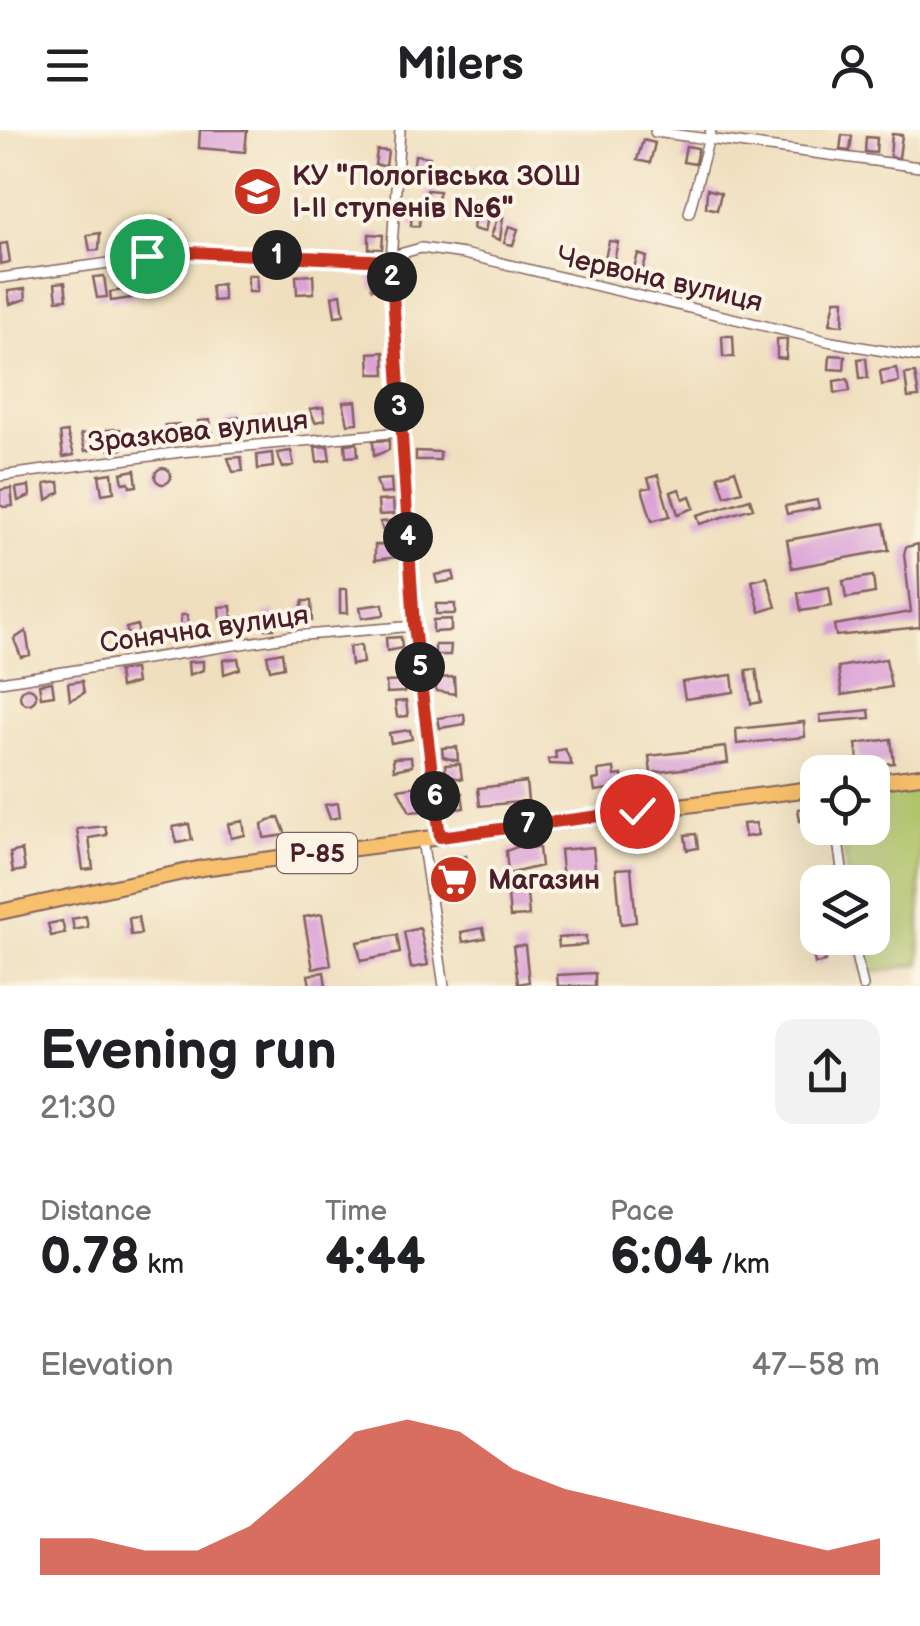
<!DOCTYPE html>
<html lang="en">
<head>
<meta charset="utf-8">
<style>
  :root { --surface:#fff; --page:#f2f2f2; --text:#202124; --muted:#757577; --accent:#c8321e }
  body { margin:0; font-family:"Balsamiq Sans",sans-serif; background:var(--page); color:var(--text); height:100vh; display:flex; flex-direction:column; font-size:38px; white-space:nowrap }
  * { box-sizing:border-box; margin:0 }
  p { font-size:32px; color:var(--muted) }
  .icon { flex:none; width:55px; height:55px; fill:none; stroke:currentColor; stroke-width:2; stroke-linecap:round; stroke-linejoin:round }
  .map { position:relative; height:856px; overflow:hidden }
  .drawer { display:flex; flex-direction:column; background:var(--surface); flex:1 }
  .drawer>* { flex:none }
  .controls { position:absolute; left:800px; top:625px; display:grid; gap:20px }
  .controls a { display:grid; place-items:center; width:90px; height:90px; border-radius:20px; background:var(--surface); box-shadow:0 10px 40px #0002; font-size:50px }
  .pin { position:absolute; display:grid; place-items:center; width:85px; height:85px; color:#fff; margin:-42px; border:5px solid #fff; border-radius:50%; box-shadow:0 2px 10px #0007 }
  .km { position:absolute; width:50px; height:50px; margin:-25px; border-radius:50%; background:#222; color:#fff; font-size:28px; line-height:50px; text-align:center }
  .round { display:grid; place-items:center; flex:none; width:105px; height:105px; border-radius:20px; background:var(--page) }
  .head { display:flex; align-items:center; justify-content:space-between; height:170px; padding:0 40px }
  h1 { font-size:55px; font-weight:600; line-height:75px }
  .figures { display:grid; grid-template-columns:repeat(3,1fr); gap:15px; height:170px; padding:10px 40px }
  .figures div { display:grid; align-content:center }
  .figures b { font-size:50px; font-weight:600 }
  .figures small { font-size:28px; font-weight:400 }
  .figures p { font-size:28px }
  .chart { height:280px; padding:20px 40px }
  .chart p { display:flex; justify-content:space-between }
  .chart svg { width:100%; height:180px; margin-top:10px; fill:var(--accent); opacity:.7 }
  header { display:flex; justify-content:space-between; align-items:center; height:130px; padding:0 40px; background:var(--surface); font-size:45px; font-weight:600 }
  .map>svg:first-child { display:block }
</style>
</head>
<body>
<header><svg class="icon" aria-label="menu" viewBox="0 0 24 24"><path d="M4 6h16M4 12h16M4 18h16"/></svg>Milers<svg class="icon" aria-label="person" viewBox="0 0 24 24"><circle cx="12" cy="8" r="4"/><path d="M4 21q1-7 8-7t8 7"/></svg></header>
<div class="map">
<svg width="920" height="856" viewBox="0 0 920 856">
  <rect width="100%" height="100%" fill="#fcf5e5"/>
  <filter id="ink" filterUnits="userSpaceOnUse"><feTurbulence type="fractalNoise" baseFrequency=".01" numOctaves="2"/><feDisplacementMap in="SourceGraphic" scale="20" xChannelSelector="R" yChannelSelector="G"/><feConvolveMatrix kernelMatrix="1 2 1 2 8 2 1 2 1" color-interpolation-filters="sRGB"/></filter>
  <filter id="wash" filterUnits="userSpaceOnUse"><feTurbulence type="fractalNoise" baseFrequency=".0048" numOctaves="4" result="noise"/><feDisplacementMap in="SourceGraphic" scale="40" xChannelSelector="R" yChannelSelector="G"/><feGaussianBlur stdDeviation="2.25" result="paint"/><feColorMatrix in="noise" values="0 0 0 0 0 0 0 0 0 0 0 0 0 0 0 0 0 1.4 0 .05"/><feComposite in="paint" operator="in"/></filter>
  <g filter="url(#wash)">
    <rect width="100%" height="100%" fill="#efdfbe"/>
    <path fill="#b1c569" stroke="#7e724a" stroke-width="2.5" d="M920 658V834L864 844 858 808H872V752H848L841 698H872L873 664Z"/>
    <g id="blocks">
      <path fill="#daa2d7" d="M200 0H247L245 22 199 18Z
        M892 4 902 5 899 28 890 27Z
        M842 5 852 6 850 21 840 20Z
        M866 7 877 8 876 23 865 22Z
        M643 10 655 13 650 33 637 30Z
        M686 16 698 18 695 34 683 32Z
        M377 20 388 21 386 36 375 35Z
        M415 25 430 27 429 42 414 34Z
        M707 59 721 63 717 80 706 77Z
        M427 60 439 61 434 78 425 77Z
        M412 77 421 78 419 96H411Z
        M466 78 489 82 485 102 473 99 474 91 464 89Z
        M498 85 503 87 500 110 491 107Z
        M161 90H173L174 111 162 105Z
        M509 96 518 99 513 115 504 113Z
        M100 103 99 120 90 121 87 105Z
        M369 104 383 105 382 119H369Z
        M609 111 618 112 614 130 605 128Z
        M7 113 10 132 0 134V114Z
        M638 124 647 127 640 147 632 145Z
        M156 142 158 152 140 158 142 144Z
        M369 144H382L383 158 372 159Z
        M248 145H257V162H248Z
        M313 145 314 163 297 164 296 146Z
        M104 146 107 167 97 168 93 147Z
        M65 152 67 169 57 170 55 153Z
        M222 154 224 170 213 171 211 156Z
        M25 159 26 169 10 174 8 161Z
        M131 159 132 168 111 171 110 162Z
        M341 164 344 185 335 186 332 166Z
        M835 170H844L843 195 830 194Z
        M722 206H733L734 227H723Z
        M777 209H787L786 229 777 228Z
        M384 222 385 244H370L369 223Z
        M830 225 845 226 844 240 829 239Z
        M866 228 868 248H860L858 229Z
        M896 238 899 252 882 255 880 241Z
        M915 243 919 267 908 268 905 244Z
        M848 249 850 261 835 263 834 251Z
        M356 271 358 293 348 294 343 272Z
        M323 277 325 290 315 292 310 279Z
        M239 287 241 301 231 302 226 289Z
        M267 287 269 302 259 304 254 289Z
        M210 290 212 304 202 305 198 291Z
        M179 294 180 308 171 310 165 295Z
        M120 299 122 319 110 320 107 300Z
        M67 302 74 325 63 327 60 303Z
        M92 303 94 319 85 321 81 304Z
        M389 310V320L374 326 373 311Z
        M357 313 358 326 346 327 345 314Z
        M328 316 330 330 317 332 315 317Z
        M291 321 294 335 283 338 277 323Z
        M416 321 440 322V330H416Z
        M272 323 273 337 258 339 257 325Z
        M241 327 243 341 233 342 228 328Z
        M155 346a8 8 0 1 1 16 0a8 8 0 1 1-16 0Z
        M135 340 137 356 130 357 129 352 123 353 121 343Z
        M735 340 742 361 725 366 718 346Z
        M112 343 114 362 102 364 99 345Z
        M658 345 670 386 652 391 642 359 651 357 648 348Z
        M391 349 392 363 381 364 376 350Z
        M59 352 60 362 47 370 45 354Z
        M29 356 30 366 18 371 16 358Z
        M11 358 13 376 4 377 0 375V360Z
        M679 359 683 369 690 366 694 378 678 384 671 362Z
        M750 369 753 378 700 394 697 385Z
        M393 370 394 384 379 385 378 371Z
        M817 370 819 378 787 384 785 376Z
        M395 391 396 407H385L380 392Z
        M884 393 889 420 792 438 787 410Z
        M918 414 920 497 836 506 834 495 911 482 904 424 906 417Z
        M375 415H397V427L375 430Z
        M453 442 455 450 437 453 435 445Z
        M873 446 875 463 846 468 843 451Z
        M767 447 776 477 760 482 752 451Z
        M829 457 832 476 801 481 798 463Z
        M340 459H347L348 483H340Z
        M303 471H311L312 491 304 492V485H300Z
        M383 474 384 485 362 488 360 477Z
        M436 474H455V484H436Z
        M231 476 232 490 220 491 219 477Z
        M275 480 274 499H265L264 485Z
        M181 485H187L189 505 180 506Z
        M451 489V501L433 502V490Z
        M137 495 140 512 131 514 126 498Z
        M26 501 30 525 21 527 14 509Z
        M401 507 402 518 387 521 386 508Z
        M361 515 363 533 351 535 349 517Z
        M435 515H451L450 525H435Z
        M282 522 284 537 270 540 267 525Z
        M238 528 240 539 224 544 223 530Z
        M886 529 891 557 842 565 838 537Z
        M203 531V540L189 545 188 532Z
        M134 539 136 553 120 558 118 541Z
        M756 539 761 572 751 574 746 540Z
        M732 545 734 562 685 569 682 552Z
        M454 547 455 564 436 561V548Z
        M82 551 84 563 70 570 68 553Z
        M404 551 405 562 387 563 386 552Z
        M52 552 54 565 41 567 39 554Z
        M20 566a8 8 0 1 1 16 0a8 8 0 1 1-16 0Z
        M406 571 408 586 397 587 395 572Z
        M869 580 870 588 821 592 820 585Z
        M464 584 465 594 440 598 438 588Z
        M804 592 805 607 737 614 736 599Z
        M410 600 412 609 391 613 389 603Z
        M891 609 894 633 859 636 856 614Z
        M457 617 458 631 443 627 442 618Z
        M726 617 728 633 651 643 649 626Z
        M565 619 572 635 549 634 548 629 556 628 555 621Z
        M411 627 412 636 394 640 393 628Z
        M460 634 462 649 446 646 445 635Z
        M614 638 615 646 622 645 624 657 595 661 593 650 599 649 598 640Z
        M526 652 528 671 480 676 478 658Z
        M419 656 422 681 410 682 398 659Z
        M462 663 464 678 447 680 445 665Z
        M338 673 340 687 330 689 325 675Z
        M818 676V688L800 691 798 679Z
        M279 687 286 705 264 708 262 694Z
        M243 691 245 705 231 708 228 694Z
        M756 693 758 705 745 707 743 694Z
        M189 694 192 710 177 713 173 697Z
        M105 696 107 705 89 708 93 739 83 740 77 699Z
        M811 698H824L827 712 815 715Z
        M696 704 698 718 687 720 685 705Z
        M519 716 539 718 541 736 508 744 506 721Z
        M593 717 596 747 563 750 560 720Z
        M22 720 25 740 13 742 10 723Z
        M466 726 471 748 451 752 446 730Z
        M631 738 636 792 621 794 616 739Z
        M526 752 529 786 510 787 507 754Z
        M322 784 331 835 313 839 304 787Z
        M86 786 88 797 74 800 72 789Z
        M138 787 141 804 131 805 129 788Z
        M62 791 65 803 51 806 48 794Z
        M420 798 428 835 411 838 404 802Z
        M483 798 485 808 463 812 461 802Z
        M397 805 400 823 361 831 357 812Z
        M586 806V815L559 817 558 808Z
        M525 815 529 852 518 854 513 816Z
        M823 815 825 832 815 834 812 816Z
        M324 842 326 856H310L308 845Z
        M595 843V856H558L557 845Z"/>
    </g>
  </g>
  <g filter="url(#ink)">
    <use href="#blocks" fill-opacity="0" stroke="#84625e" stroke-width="2.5"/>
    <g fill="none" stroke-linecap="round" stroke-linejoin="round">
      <defs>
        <path id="minor" d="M400 0 391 131 415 496 440 707
          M655 2 920 37
          M689 83 711 0
          M392 126 421 118 464 124 832 212 920 227
          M0 148 189 122 391 131
          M0 346 181 322 401 302
          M0 552 292 506 415 496
          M836 698 844 752
          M422 709 444 856
          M852 808 863 856"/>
        <path id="primary" d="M872 652 920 646
          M0 782 202 738 818 658"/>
      </defs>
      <use href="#minor" stroke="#84625e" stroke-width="12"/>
      <use href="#primary" stroke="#84625e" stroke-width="18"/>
      <use href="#minor" stroke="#fff" stroke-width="9"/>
      <use href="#primary" stroke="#f7c06c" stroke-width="14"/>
    </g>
  </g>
  <g fill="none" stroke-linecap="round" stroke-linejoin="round" filter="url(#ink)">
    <defs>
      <path id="route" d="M147 126 190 122 391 131 414 496 440 707 637 681"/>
    </defs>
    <use href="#route" stroke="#fff" stroke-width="20"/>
    <use href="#route" stroke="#c8321e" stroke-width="12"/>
  </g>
  <defs>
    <symbol id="school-disc" viewBox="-11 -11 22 22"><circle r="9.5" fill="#c8321e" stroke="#fcf5e5"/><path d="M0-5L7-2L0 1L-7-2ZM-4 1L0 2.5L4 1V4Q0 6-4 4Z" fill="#fff"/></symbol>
    <symbol id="supermarket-disc" viewBox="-11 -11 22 22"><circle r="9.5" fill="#c8321e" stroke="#fcf5e5"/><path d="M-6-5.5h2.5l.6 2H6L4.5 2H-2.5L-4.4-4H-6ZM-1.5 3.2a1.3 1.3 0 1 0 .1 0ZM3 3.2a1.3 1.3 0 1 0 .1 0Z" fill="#fff"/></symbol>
  </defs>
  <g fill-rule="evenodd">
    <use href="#school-disc" x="230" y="34" width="55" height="55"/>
    <use href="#supermarket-disc" x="426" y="722" width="55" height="55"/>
  </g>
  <g text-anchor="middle" stroke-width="8" stroke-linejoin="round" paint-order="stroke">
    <rect fill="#fcf5e5" stroke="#7f5f63" stroke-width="2.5" x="277" y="703" width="80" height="40" rx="8"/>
    <g font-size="25" font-weight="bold" fill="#4a1f2b">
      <text x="317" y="732">Р-85</text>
    </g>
    <g font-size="28" font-weight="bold" fill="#4a1f2b" stroke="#fcf5e5" text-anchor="start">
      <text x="292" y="55">КУ "Пологівська ЗОШ<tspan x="292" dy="32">І-ІІ ступенів №6"</tspan></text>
      <text x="488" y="759">Магазин</text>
    </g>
    <g font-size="28" fill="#4a1f2b" stroke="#fcf5e5">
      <text transform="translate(660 148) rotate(13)" y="10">Червона вулиця</text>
      <text transform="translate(198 300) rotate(-6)" y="10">Зразкова вулиця</text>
      <text transform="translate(204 498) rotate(-8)" y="10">Сонячна вулиця</text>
    </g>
  </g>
</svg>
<div class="controls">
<a><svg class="icon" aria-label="locate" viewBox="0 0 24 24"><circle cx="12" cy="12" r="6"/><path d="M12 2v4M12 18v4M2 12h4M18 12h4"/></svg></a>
<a><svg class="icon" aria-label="layers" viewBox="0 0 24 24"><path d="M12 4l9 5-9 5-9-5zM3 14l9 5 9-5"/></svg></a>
</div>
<div class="pin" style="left:147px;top:126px;background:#1e9e55"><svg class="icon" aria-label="arrive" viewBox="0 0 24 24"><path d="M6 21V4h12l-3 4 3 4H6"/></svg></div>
<div class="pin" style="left:637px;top:681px;background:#d93025"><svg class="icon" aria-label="check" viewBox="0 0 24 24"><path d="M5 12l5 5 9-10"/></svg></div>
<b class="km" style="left:277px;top:125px">1</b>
<b class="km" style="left:392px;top:147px">2</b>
<b class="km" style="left:399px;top:277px">3</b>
<b class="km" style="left:408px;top:407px">4</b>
<b class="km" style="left:420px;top:537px">5</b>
<b class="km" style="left:435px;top:666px">6</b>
<b class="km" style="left:528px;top:694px">7</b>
</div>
<section class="drawer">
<div class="head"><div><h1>Evening run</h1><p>21:30</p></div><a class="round"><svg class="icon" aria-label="share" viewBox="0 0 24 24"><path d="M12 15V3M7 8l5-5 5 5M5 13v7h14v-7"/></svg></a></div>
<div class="figures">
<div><p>Distance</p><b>0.78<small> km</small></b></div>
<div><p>Time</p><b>4:44</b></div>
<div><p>Pace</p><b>6:04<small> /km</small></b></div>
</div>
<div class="chart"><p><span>Elevation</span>47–58 m</p>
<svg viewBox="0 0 160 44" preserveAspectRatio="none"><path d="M0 44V35L10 35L20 38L30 38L40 32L50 21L60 9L70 6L80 9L90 18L100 23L110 26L120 29L130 32L140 35L150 38L160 35V44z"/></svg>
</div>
</section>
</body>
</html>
